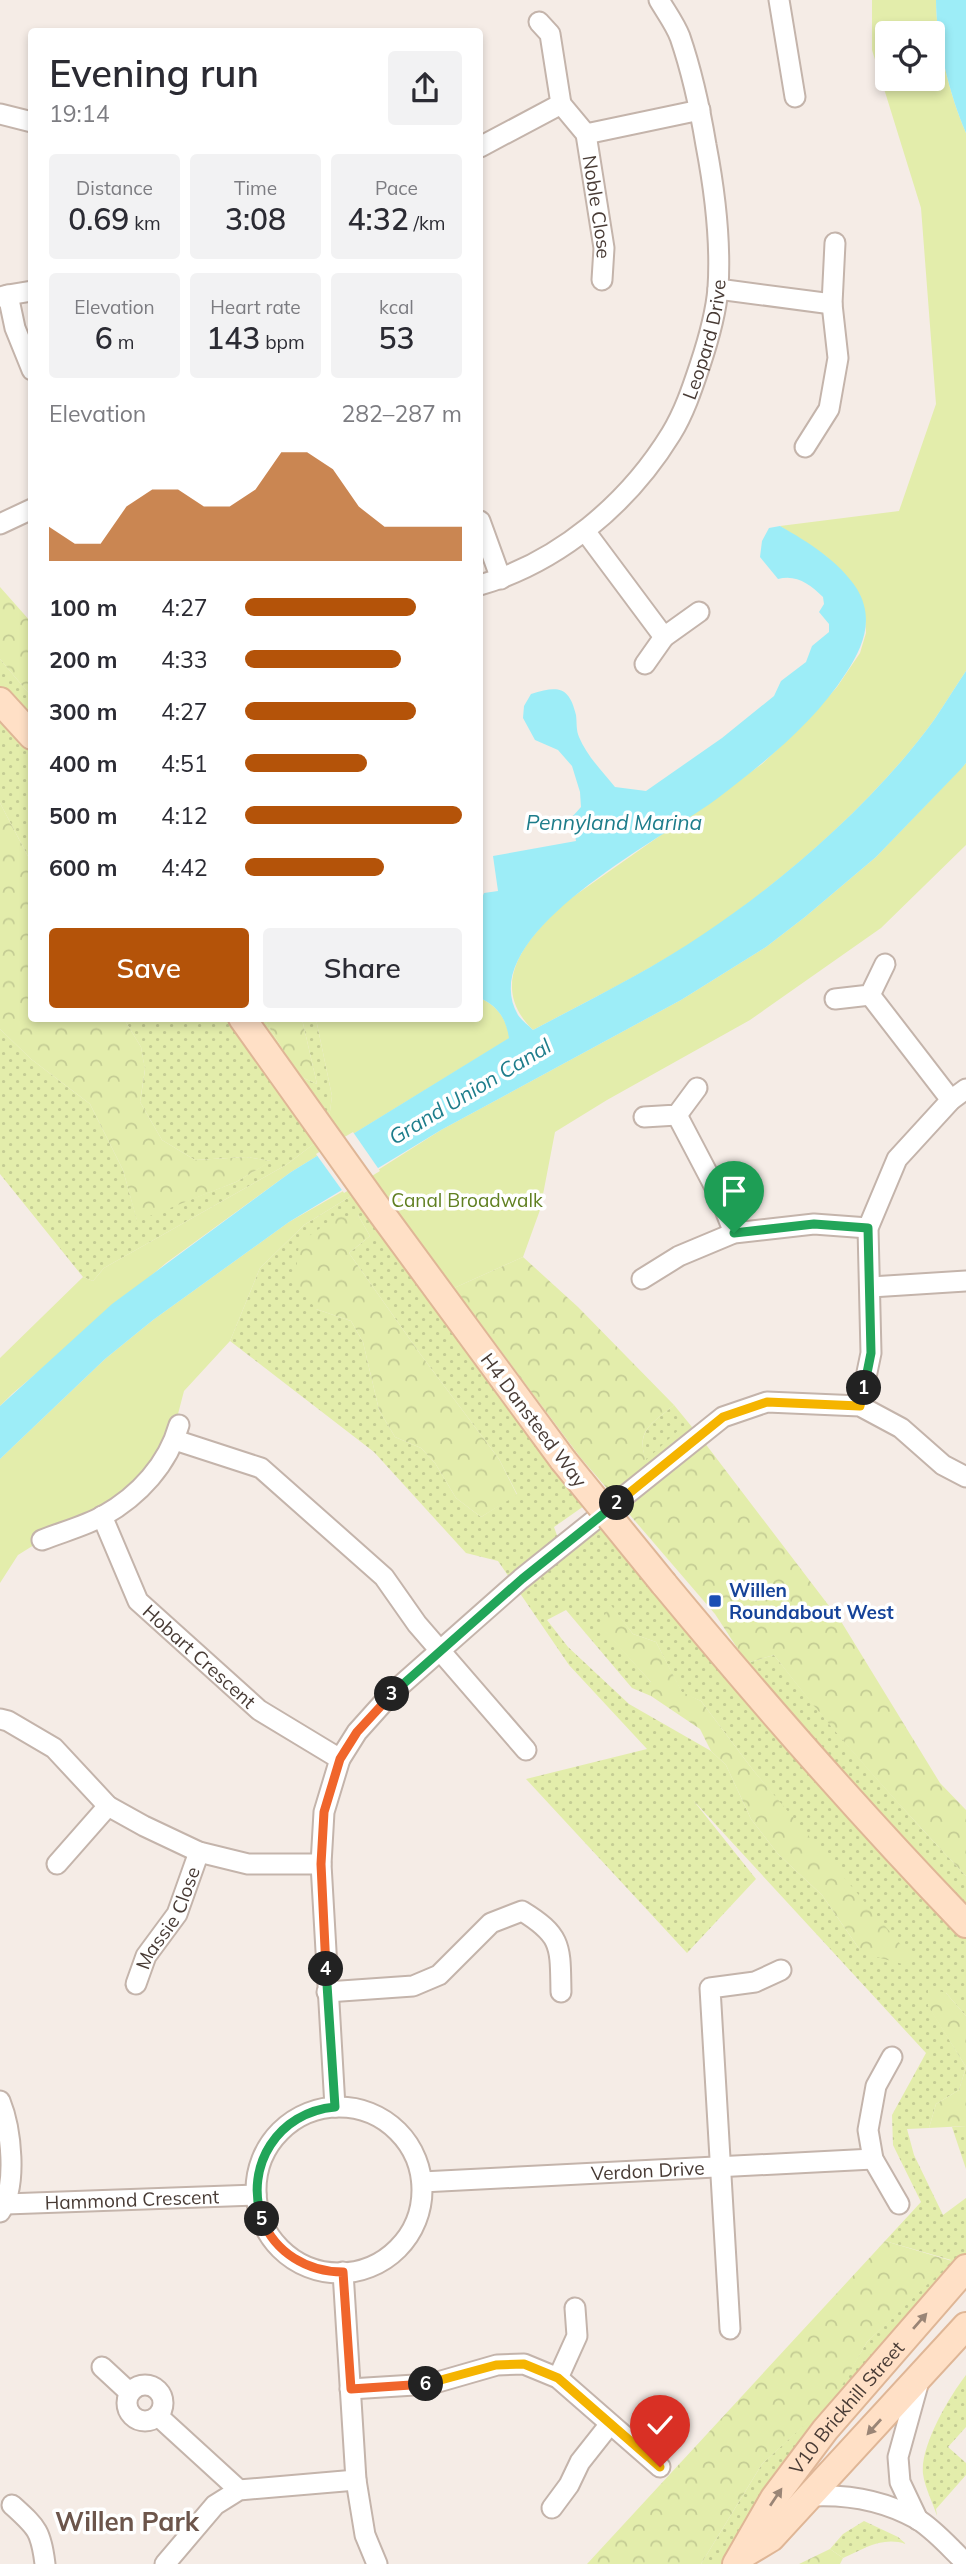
<!DOCTYPE html>
<html lang="en">
<head>
<meta charset="utf-8">
<style>
  :root { --surface:#fff; --page:#f2f2f3; --text:#2b2b33; --muted:#7c7c81; --accent:#b45309 }
  body { margin:0; font-family:Mulish,sans-serif; background:var(--page); color:var(--text); height:100vh; display:flex; flex-direction:column; font-size:26px; white-space:nowrap }
  * { box-sizing:border-box; margin:0 }
  p { font-size:23px; color:var(--muted) }
  .icon { flex:none; width:38px; height:38px; fill:none; stroke:currentColor; stroke-width:2; stroke-linecap:round; stroke-linejoin:round }
  .map { position:relative; flex:1; overflow:hidden }
  .panel { position:absolute; left:28px; top:28px; width:455px; height:994px; display:flex; flex-direction:column; background:var(--surface); border-radius:7px; box-shadow:0 4px 10px #0003 }
  .panel>* { flex:none }
  .buttons { position:absolute; left:875px; top:21px; display:grid; gap:14px }
  .buttons a { display:grid; place-items:center; width:70px; height:70px; border-radius:7px; background:var(--surface); box-shadow:0 4px 10px #0003; font-size:35px }
  .pin { position:absolute; display:grid; place-items:center; width:60px; height:60px; color:#fff; margin:-72px -30px; border-radius:50% 50% 50% 0; rotate:-45deg; box-shadow:0 0 7px #0007 }
  .pin .icon { rotate:45deg }
  .km { position:absolute; width:35px; height:35px; margin:-18px; border-radius:50%; background:#222; color:#fff; font-size:19px; line-height:35px; text-align:center }
  .round { display:grid; place-items:center; flex:none; width:74px; height:74px; border-radius:7px; background:var(--page) }
  .head { display:flex; align-items:center; justify-content:space-between; height:119px; padding:0 21px }
  h1 { font-size:38px; font-weight:600; line-height:52px }
  .figures { display:grid; grid-template-columns:repeat(3,1fr); gap:10px; height:119px; padding:7px 21px }
  .figures div { display:grid; align-content:center; border-radius:7px; background:var(--page); text-align:center }
  .figures b { font-size:30px; font-weight:600 }
  .figures small { font-size:19px; font-weight:400 }
  .figures p { font-size:19px }
  .chart { height:196px; padding:14px 21px }
  .chart p { display:flex; justify-content:space-between }
  .chart svg { width:100%; height:126px; margin-top:7px; fill:var(--accent); opacity:.7 }
  .cta { display:flex; gap:14px; margin-top:auto; padding:14px 21px }
  .cta a { flex:1; height:80px; border-radius:7px; background:var(--accent); color:#fff; font-size:28px; font-weight:600; line-height:80px; text-align:center }
  .cta a+a { background:var(--page); color:var(--text) }
  ul { padding:0 21px; list-style:none; font-size:23px }
  li { display:grid; grid-template-columns:112px 84px 1fr; align-items:center; height:52px }
  li i { height:18px; border-radius:9px; background:var(--accent) }
  .map>svg:first-child { display:block }
</style>
</head>
<body>
<div class="map">
<svg width="966" height="2564" viewBox="0 0 966 2564">
  <defs>
    <pattern id="grass-dots" width="8" height="8" patternUnits="userSpaceOnUse" patternTransform="scale(1.75)"><rect width="8" height="8" fill="#e3edab"/><path d="M2 2h.1M6 6h.1" fill="none" stroke="#c4cc94" stroke-width="1.8" stroke-linecap="round"/></pattern>
    <pattern id="forest-crowns" width="20" height="18" patternUnits="userSpaceOnUse" patternTransform="scale(1.75)"><rect width="20" height="18" fill="#e3edab"/><path d="M2 6a3 3 0 1 1 6 0M12 15a3 3 0 1 1 6 0" fill="none" stroke="#c4cc94"/></pattern>
  </defs>
  <rect width="100%" height="100%" fill="#f5ece6"/>
  <path fill="url(#grass-dots)" fill-rule="evenodd" d="M0 659 31 696V862L0 803Z
    M124 1019H264L299 1076 317 1084 302 1019H316L332 1096 327 1134 286 1165 104 1268 93 1281 83 1277 0 1174V1029L31 1059 90 1104 123 1170 137 1220 236 1182 271 1161 246 1157 195 1160 162 1140 140 1102 145 1070 141 1047Z
    M364 1188 594 1499 554 1527 561 1547 606 1513 966 1924V2016L946 1993 928 2005 966 2067 959 2090 936 2104 929 2128 907 2129 914 2155 943 2215 966 2198V2268L734 2564H701L762 2464 835 2396 867 2342 951 2260 885 2241 921 2202 893 2145 892 2115 926 2053 693 1800 756 1879 687 1953 526 1779 647 1749 569 1665 498 1561 466 1553 374 1452 230 1341 260 1268 304 1225ZM358 1215 370 1236 349 1253 421 1355 499 1459 517 1494 481 1517 456 1498 435 1463 421 1448 395 1437 379 1410 363 1342 351 1321 316 1309ZM610 1605 633 1634 656 1642 682 1693 701 1701 753 1770 823 1855 860 1950 822 1895 778 1854 751 1819 726 1765 711 1751 629 1704 568 1647 547 1620 566 1610 632 1688 651 1696V1682L601 1626Z
    M674 1405 701 1438 646 1461C635 1430 653 1423 674 1405Z
    M774 1655C833 1732 899 1805 966 1876V1911L887 1827 747 1663Z
    M966 2126V2169L952 2127Z
    M966 2375V2427L948 2447 966 2463V2475L936 2509 937 2516C933 2503 925 2488 923 2474 920 2446 949 2397 966 2375Z
    M864 2521 898 2537 906 2544C882 2536 864 2549 843 2558L830 2549 843 2534Z"/>
  <path fill="url(#forest-crowns)" d="M0 587 31 622V696L0 659Z
    M0 803 31 862 32 1018 124 1019 141 1047 145 1069 140 1102 162 1140 195 1160 246 1157 272 1161 236 1182 137 1221 123 1170 90 1104 31 1059 0 1029Z
    M264 1019H302L317 1084 299 1076Z
    M358 1215 370 1236 349 1253 421 1355 499 1459 517 1495 481 1517 456 1498 435 1463 421 1448 395 1437 379 1410 363 1342 351 1321 316 1309 295 1282 299 1243 336 1217Z
    M523 1257 578 1307 674 1405C653 1423 635 1430 646 1460L683 1426 694 1439 701 1438 842 1623 940 1783 966 1810V1876C899 1805 833 1733 774 1655L747 1663 715 1614 580 1457 454 1288Z
    M610 1604 633 1634 656 1642 682 1692 701 1701 753 1770 913 1959 910 1966 873 1956 860 1950 822 1895 778 1854 751 1819 726 1765 711 1751 700 1729 651 1696V1682L600 1626Z
    M928 1988 946 1993 966 2016V2126L929 2128 936 2104 959 2090 966 2067 928 2006Z
    M885 2241 952 2261 867 2342 836 2396 762 2464 701 2564H587Z
    M830 2549 843 2558 840 2564H799Z"/>
  <path fill="#e3edab" fill-rule="evenodd" d="M872 0H936C936 41 950 96 966 133V671C955 687 945 704 934 720 877 799 786 879 705 934 651 970 591 999 533 1030 485 983 529 936 567 901L762 764 804 724 837 687 860 653 866 633 865 614 827 557 780 526 899 511 936 404 921 208 872 50ZM887 33H933V79H887Z
    M966 763V845L881 928 750 1020 607 1100 555 1132 540 1210 523 1257 454 1288 387 1222 364 1188 304 1225 260 1268 230 1341 184 1391 178 1414 179 1425 131 1497 42 1540 18 1555 0 1583V1459L105 1359 153 1320 289 1222 359 1182 441 1130 681 1000 766 947 805 917 876 857Z
    M480 998C498 1006 506 1019 510 1038L291 1172 166 1263 12 1394 0 1406V1358L83 1277 93 1281 104 1268 286 1165 327 1134 332 1096 316 1019 480 1018Z"/>
  <path fill="#9dedf7" d="M936 0H966V133C950 96 936 41 936 0Z
    M780 526C808 542 839 561 857 589 875 619 863 647 846 673 814 723 765 762 718 798 668 836 471 934 518 1015 522 1021 528 1025 533 1030 591 999 651 970 705 933 786 879 877 799 934 720 945 704 955 687 966 671V763L961 769 876 857 805 917 766 947 681 1000 441 1130 289 1222 153 1320 105 1359 0 1459V1406L112 1304 291 1172 509 1038C506 1019 498 1006 480 998V903L484 893 498 891 493 856 576 841 572 817 581 807 580 792 572 766 558 750 535 740 523 718 524 706 531 694C557 686 569 685 576 715 577 723 576 730 579 737 587 756 602 771 615 787L646 791 722 738 774 696 781 681 806 662 812 646 829 632V624L819 612 824 604 823 597C810 584 796 574 778 579L760 557 762 541 769 528Z"/>
  <path fill="#f5ece6" d="M353 1132 380 1171 344 1193 316 1154Z"/>
  <g fill="none" stroke-linecap="round" stroke-linejoin="round">
    <defs>
      <g id="street">
        <path d="M779 0 795 97"/>
        <path d="M561 104 586 134 700 110"/>
        <path d="M0 114 32 122"/>
        <path id="s1" d="M586 134 604 248 602 280"/>
        <path d="M480 147 561 104 550 34 539 22"/>
        <path d="M718 289 832 304 835 243"/>
        <path d="M8 295 32 291"/>
        <path d="M0 297 8 295 15 328 32 370"/>
        <path d="M805 447 829 409 838 358 832 304"/>
        <path d="M480 521 501 579"/>
        <path d="M0 524 32 509"/>
        <path d="M585 531 664 637 699 612"/>
        <path id="s2" d="M480 585C559 562 628 504 671 434 684 413 692 389 700 365 708 341 716 314 718 288 721 241 715 192 706 145 700 109 692 72 680 37 675 24 666 12 659 0"/>
        <path d="M645 664 664 637"/>
        <path d="M870 995 951 1100"/>
        <path d="M835 999 870 995 885 964"/>
        <path d="M677 1115 720 1197 734 1233"/>
        <path d="M644 1117 677 1115 697 1088"/>
        <path d="M642 1279 679 1256 734 1233 814 1224 868 1228"/>
        <path d="M871 1287 966 1281"/>
        <path d="M860 1406 871 1353 868 1228 897 1159 951 1100 966 1089"/>
        <path d="M175 1440 261 1468 384 1577 417 1624 526 1750"/>
        <path id="s3" d="M102 1516 138 1601 259 1710 340 1759"/>
        <path d="M42 1540C62 1532 85 1526 103 1516 139 1496 168 1464 179 1425"/>
        <path d="M0 1719 8 1721 54 1748 108 1806 144 1826 199 1852 248 1864H321"/>
        <path d="M57 1864 108 1806"/>
        <path id="s4" d="M136 1984 146 1956 177 1914 199 1852"/>
        <path d="M327 1992 413 1986 439 1975 491 1923 522 1911C563 1936 560 1947 561 1992"/>
        <path d="M892 2057 876 2086 868 2130 873 2159 899 2204"/>
        <path d="M0 2101C11 2128 18 2186 0 2212"/>
        <path d="M335 2107 321 1864 324 1812 340 1759 357 1732 392 1693 521 1579 723 1417 767 1402 860 1406 901 1428 943 1465 966 1477"/>
        <circle cx="339" cy="2190" r="83"/>
        <path id="s5" d="M422 2182 873 2159"/>
        <path id="s6" d="M6 2204 256 2195"/>
        <path d="M343 2272 356 2480 365 2535 377 2564"/>
        <path d="M730 2329 710 1988 755 1982 781 1970"/>
        <path d="M102 2367 129 2392"/>
        <path d="M558 2378 577 2336 575 2308"/>
        <circle cx="145" cy="2403" r="18"/>
        <path d="M350 2389 431 2384 497 2365 524 2364 558 2378 660 2467"/>
        <path d="M158 2416 239 2490"/>
        <path d="M811 2496C849 2494 883 2500 917 2519 934 2529 951 2549 966 2563"/>
        <path d="M12 2505C36 2527 41 2530 45 2564"/>
        <path d="M552 2508 569 2485 580 2462 610 2424"/>
        <path d="M918 2520 900 2482 898 2457 919 2381"/>
        <path d="M165 2564 215 2505 239 2490 356 2480"/>
      </g>
      <g id="secondary">
        <path d="M0 701 32 736"/>
        <path d="M242 1018 382 1214 563 1460"/>
        <path d="M664 1584C761 1701 860 1814 966 1924"/>
        <path d="M746 2553 771 2538 966 2326"/>
        <path id="s7" d="M736 2564 774 2498 825 2430 966 2268"/>
      </g>
    </defs>
    <use href="#street" stroke="#c4b4ab" stroke-width="23"/>
    <use href="#secondary" stroke="#dfb696" stroke-width="30"/>
    <use href="#street" stroke="#fff" stroke-width="19"/>
    <use href="#secondary" stroke="#ffe0c6" stroke-width="26"/>
    <defs>
      <path id="secondary-bridge" d="M563 1460 664 1584"/>
    </defs>
    <use href="#secondary-bridge" stroke="#dfb696" stroke-width="30" stroke-linecap="butt"/>
    <use href="#secondary-bridge" stroke="#ffe0c6" stroke-width="26"/>
  </g>
  <defs><path id="oneway-solid" d="M-6-.8H1V-3.2L6.5 0L1 3.2V.8H-6Z" transform="scale(1.75)"/></defs>
  <g fill="#9a8576">
    <use href="#oneway-solid" transform="translate(920 2321) rotate(-49)"/>
    <use href="#oneway-solid" transform="translate(874 2427) rotate(132)"/>
    <use href="#oneway-solid" transform="translate(776 2497) rotate(-56)"/>
  </g>
  <g fill="none" stroke-linecap="round" stroke-linejoin="round">
    <defs>
      <path id="split-1" d="M734 1233 814 1224 868 1228 871 1353 864 1388"/>
      <path id="split-2" d="M617 1503 723 1417 767 1402 860 1406 864 1388"/>
      <path id="split-3" d="M392 1694 522 1579 617 1503"/>
      <path id="split-4" d="M326 1969 321 1864 324 1812 340 1759 357 1732 392 1694"/>
      <path id="split-5" d="M262 2219C244 2166 278 2112 335 2107L326 1969"/>
      <path id="split-6" d="M262 2219C275 2253 308 2272 343 2272L351 2389 426 2384"/>
      <path id="split-7" d="M426 2384 496 2365 524 2364 558 2378 660 2467"/>
    </defs>
    <use href="#split-1" stroke="#fff" stroke-width="14"/>
    <use href="#split-2" stroke="#fff" stroke-width="14"/>
    <use href="#split-3" stroke="#fff" stroke-width="14"/>
    <use href="#split-4" stroke="#fff" stroke-width="14"/>
    <use href="#split-5" stroke="#fff" stroke-width="14"/>
    <use href="#split-6" stroke="#fff" stroke-width="14"/>
    <use href="#split-7" stroke="#fff" stroke-width="14"/>
    <use href="#split-1" stroke="#22a559" stroke-width="9"/>
    <use href="#split-2" stroke="#f5b400" stroke-width="9"/>
    <use href="#split-3" stroke="#22a559" stroke-width="9"/>
    <use href="#split-4" stroke="#f0652b" stroke-width="9"/>
    <use href="#split-5" stroke="#22a559" stroke-width="9"/>
    <use href="#split-6" stroke="#f0652b" stroke-width="9"/>
    <use href="#split-7" stroke="#f5b400" stroke-width="9"/>
  </g>
  <rect fill="#1a4fb4" stroke="#fff" stroke-width="2.5" x="708" y="1594" width="14" height="14" rx="3.5"/>
  <g text-anchor="middle" stroke-width="7" stroke-linejoin="round" paint-order="stroke">
    <g font-size="19" fill="#483b35" stroke="#fff">
      <text dy="7" stroke="none"><textPath href="#s1" startOffset="74">Noble Close</textPath></text>
      <text dy="7" stroke="none"><textPath href="#s2" startOffset="350">Leopard Drive</textPath></text>
      <text transform="translate(534 1420) rotate(53)" y="7">H4 Dansteed Way</text>
      <text dy="7" stroke="none"><textPath href="#s3" startOffset="175">Hobart Crescent</textPath></text>
      <text dy="7" stroke="none"><textPath href="#s4" startOffset="74">Massie Close</textPath></text>
      <text dy="7" stroke="none"><textPath href="#s5" startOffset="226">Verdon Drive</textPath></text>
      <text dy="7" stroke="none"><textPath href="#s6" startOffset="126">Hammond Crescent</textPath></text>
      <text dy="7" stroke="none"><textPath href="#s7" startOffset="192">V10 Brickhill Street</textPath></text>
    </g>
    <g font-size="19" fill="#618022" stroke="#fff">
      <text x="467" y="1207">Canal Broadwalk</text>
    </g>
    <g font-size="19" font-weight="bold" fill="#164399" stroke="#fff" text-anchor="start">
      <text x="729" y="1597">Willen<tspan x="729" dy="22">Roundabout West</tspan></text>
    </g>
    <g font-size="21" font-style="italic" fill="#1e7d8b" stroke="#fff">
      <text x="614" y="830">Pennyland Marina</text>
      <text transform="translate(470 1092) rotate(-31)" y="7">Grand Union Canal</text>
    </g>
    <g font-size="26" font-weight="bold" fill="#6c554b" stroke="#fff">
      <text x="127" y="2531">Willen Park</text>
    </g>
  </g>
</svg>
<div class="buttons">
<a><svg class="icon" aria-label="locate" viewBox="0 0 24 24"><circle cx="12" cy="12" r="6"/><path d="M12 2v4M12 18v4M2 12h4M18 12h4"/></svg></a>
</div>
<div class="pin" style="left:734px;top:1233px;background:#1e9e55"><svg class="icon" aria-label="arrive" viewBox="0 0 24 24"><path d="M6 21V4h12l-3 4 3 4H6"/></svg></div>
<div class="pin" style="left:660px;top:2467px;background:#d93025"><svg class="icon" aria-label="check" viewBox="0 0 24 24"><path d="M5 12l5 5 9-10"/></svg></div>
<b class="km" style="left:864px;top:1388px">1</b>
<b class="km" style="left:617px;top:1503px">2</b>
<b class="km" style="left:392px;top:1694px">3</b>
<b class="km" style="left:326px;top:1969px">4</b>
<b class="km" style="left:262px;top:2219px">5</b>
<b class="km" style="left:426px;top:2384px">6</b>
<section class="panel">
<div class="head"><div><h1>Evening run</h1><p>19:14</p></div><a class="round"><svg class="icon" aria-label="share" viewBox="0 0 24 24"><path d="M12 15V3M7 8l5-5 5 5M5 13v7h14v-7"/></svg></a></div>
<div class="figures">
<div><p>Distance</p><b>0.69<small> km</small></b></div>
<div><p>Time</p><b>3:08</b></div>
<div><p>Pace</p><b>4:32<small> /km</small></b></div>
</div>
<div class="figures">
<div><p>Elevation</p><b>6<small> m</small></b></div>
<div><p>Heart rate</p><b>143<small> bpm</small></b></div>
<div><p>kcal</p><b>53</b></div>
</div>
<div class="chart"><p><span>Elevation</span>282–287 m</p>
<svg viewBox="0 0 160 44" preserveAspectRatio="none"><path d="M0 44V32L10 38L20 38L30 25L40 19L50 19L60 25L70 25L80 19L90 6L100 6L110 12L120 25L130 32L140 32L150 32L160 32V44z"/></svg>
</div>
<ul>
<li><b>100 m</b>4:27<i style="width:79%"></i></li>
<li><b>200 m</b>4:33<i style="width:72%"></i></li>
<li><b>300 m</b>4:27<i style="width:79%"></i></li>
<li><b>400 m</b>4:51<i style="width:56%"></i></li>
<li><b>500 m</b>4:12<i style="width:100%"></i></li>
<li><b>600 m</b>4:42<i style="width:64%"></i></li>
</ul>
<div class="cta"><a>Save</a><a>Share</a></div>
</section>
</div>
</body>
</html>
